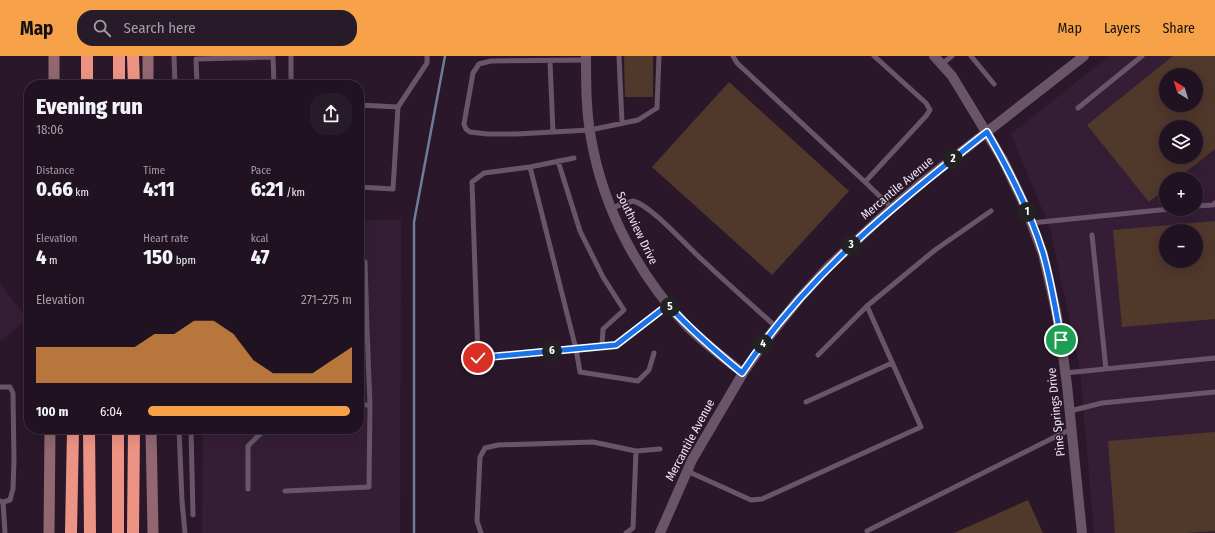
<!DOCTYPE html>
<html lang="en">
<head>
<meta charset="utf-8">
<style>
  :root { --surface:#201220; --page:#281b29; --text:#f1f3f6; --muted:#a29ea5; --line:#3d323e; --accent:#f7a148 }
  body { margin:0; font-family:"Fira Sans Condensed",sans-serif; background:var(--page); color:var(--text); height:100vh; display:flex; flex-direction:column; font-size:15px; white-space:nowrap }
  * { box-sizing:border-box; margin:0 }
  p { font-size:13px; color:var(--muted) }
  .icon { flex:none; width:22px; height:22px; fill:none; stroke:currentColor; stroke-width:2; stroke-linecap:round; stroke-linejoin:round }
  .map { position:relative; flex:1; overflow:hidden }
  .drawer { position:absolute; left:24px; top:24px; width:340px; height:354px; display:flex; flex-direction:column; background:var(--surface); border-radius:16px; box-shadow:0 4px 16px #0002,0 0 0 1px var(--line) }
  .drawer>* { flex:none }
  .needle { width:26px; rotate:322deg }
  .controls { position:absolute; left:1159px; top:12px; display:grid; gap:8px }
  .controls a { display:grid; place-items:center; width:44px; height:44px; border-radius:50%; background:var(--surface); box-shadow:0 4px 16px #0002,0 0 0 1px var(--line); font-size:20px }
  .pin { position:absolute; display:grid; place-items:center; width:34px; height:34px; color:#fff; margin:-17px; border:2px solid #fff; border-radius:50%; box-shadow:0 1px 4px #0007 }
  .km { position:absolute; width:20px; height:20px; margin:-10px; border-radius:50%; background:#222; color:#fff; font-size:11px; line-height:20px; text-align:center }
  .round { display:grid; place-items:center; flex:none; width:42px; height:42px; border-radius:16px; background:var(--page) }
  .headline { display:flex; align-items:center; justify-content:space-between; height:68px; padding:0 12px }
  h1 { font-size:22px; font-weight:800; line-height:30px }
  .figures { display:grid; grid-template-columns:repeat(3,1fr); gap:6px; height:68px; padding:4px 12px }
  .figures div { display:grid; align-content:center }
  .figures b { font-size:20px; font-weight:800 }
  .figures small { font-size:11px; font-weight:400 }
  .figures p { font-size:11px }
  .chart { height:112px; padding:8px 12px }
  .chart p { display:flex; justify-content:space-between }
  .chart svg { width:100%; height:72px; margin-top:4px; fill:var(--accent); opacity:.7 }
  ul { padding:0 12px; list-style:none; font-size:13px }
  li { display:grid; grid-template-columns:64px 48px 1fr; align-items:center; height:30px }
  li i { height:10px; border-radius:5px; background:var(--accent) }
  header { display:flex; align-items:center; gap:24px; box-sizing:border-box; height:56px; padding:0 20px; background:var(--accent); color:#111 }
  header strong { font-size:19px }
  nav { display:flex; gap:22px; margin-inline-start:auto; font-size:14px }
  .search { width:280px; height:36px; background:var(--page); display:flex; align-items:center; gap:10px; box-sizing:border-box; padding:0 14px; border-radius:16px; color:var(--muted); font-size:15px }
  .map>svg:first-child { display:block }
</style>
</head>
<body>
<header>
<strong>Map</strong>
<div class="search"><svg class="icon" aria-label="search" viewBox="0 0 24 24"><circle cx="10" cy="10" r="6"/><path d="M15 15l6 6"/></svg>Search here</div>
<nav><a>Map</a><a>Layers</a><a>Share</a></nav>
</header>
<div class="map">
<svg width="1215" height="477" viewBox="0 0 1215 477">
  <rect width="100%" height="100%" fill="#2a182a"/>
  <path fill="#351e35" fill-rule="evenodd" d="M1109 0H1215V477H1094L1080 313 1050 172 1011 78ZM1166 19H1196V49H1166ZM1166 71H1196V101H1166ZM1166 123H1196V153H1166ZM1166 175H1196V205H1166Z
    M359 164H401L400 477H202L203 373H359Z
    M0 228 28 263 0 285Z"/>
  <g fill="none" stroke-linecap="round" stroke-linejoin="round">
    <path stroke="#6c7c99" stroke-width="2.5" d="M414 477V166L445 0"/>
  </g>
  <path fill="#50382a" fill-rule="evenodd" d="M624 0H653V41H625Z
    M1173 0H1215V93L1177 123H1166V132L1149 146 1087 69ZM1166 19H1196V49H1166ZM1166 71H1196V101H1166Z
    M729 26 849 135 772 219 652 111Z
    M1215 165V263L1122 271 1113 174ZM1166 175H1196V205H1166Z
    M1215 376V475L1186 477H1115L1108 385Z
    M1028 444 1043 477H954Z"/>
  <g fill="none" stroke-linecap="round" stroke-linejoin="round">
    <path stroke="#695468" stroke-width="5" d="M174 0 175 29
      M619 0 622 67
      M733 0 737 7 865 126
      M874 0 926 47 930 54 926 60 865 126 892 152
      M971 0 994 28
      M586 4 491 5 479 8 473 17 464 68 466 73 470 76 487 78H516L590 74 638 64 657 52 659 0
      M550 5 553 76
      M942 8 952 0
      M197 29 196 3 273 1 274 29
      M291 29V0
      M359 49 398 51 393 133 359 131
      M398 51 427 7V0
      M1078 52 1142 0
      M558 105 580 175 603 221 624 254 603 273 602 290
      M530 111 574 102
      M1196 150 1213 149 1215 147
      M611 152 633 145C650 149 683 186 696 198 722 223 750 247 776 271
      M1031 167 1170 153
      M1092 179 1106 313
      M359 206H365L367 273
      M359 273H367L370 349H359
      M654 297 649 314 638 325 580 316 576 293 530 111 484 117 472 126 478 302 616 289 668 249
      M818 299 867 250
      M1065 317 1215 302
      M0 331H10L13 337 14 404 13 433 10 444 3 446 0 445
      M806 346 892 307
      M1070 355 1102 347 1215 336
      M179 373 182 445 185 477
      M191 373 193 459
      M636 395 660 393
      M687 415 751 444 762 443 921 371 867 250 935 194 991 155
      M248 433V390L265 373
      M285 435 369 431 370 349
      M3 446 5 477
      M867 475 1071 373
      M481 477 477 465 480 401 485 392 498 389 593 386 636 395 633 472 626 477"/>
    <path stroke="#695468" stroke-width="10" d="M586 0C586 27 586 55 591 82 603 152 638 219 687 270 704 287 724 302 743 317
      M934 0 952 20 1003 104 1025 150 1043 198 1056 255 1061 284 1067 329 1082 477
      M660 477 692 404 743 317 766 284 799 243 828 211 884 159 919 129 1084 0"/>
    <path stroke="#916770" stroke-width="11" d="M148 0V29
      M54 29V0
      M151 373 153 477
      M49 477 50 373"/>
    <path stroke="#ed9384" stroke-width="12" d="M133 0 134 29
      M87 29V0
      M119 29V0
      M89 373 90 477
      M71 477 73 373
      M118 477V373
      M133 477 134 373"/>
  </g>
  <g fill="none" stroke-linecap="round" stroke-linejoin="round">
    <defs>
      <path id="route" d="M478 302 616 289 668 249C692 275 715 295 742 317 808 218 895 148 987 76 1009 114 1030 155 1043 197 1051 225 1056 255 1061 284"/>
    </defs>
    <use href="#route" stroke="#fff" stroke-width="8"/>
    <use href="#route" stroke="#1a73e8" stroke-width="5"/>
  </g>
  <g text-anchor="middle" stroke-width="3" stroke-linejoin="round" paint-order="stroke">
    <g font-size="12" fill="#f0e4f0" stroke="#2a182a">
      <text transform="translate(897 132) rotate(-40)" y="4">Mercantile Avenue</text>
      <text transform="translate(637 172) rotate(64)" y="4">Southview Drive</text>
      <text transform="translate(1056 356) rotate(-96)" y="4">Pine Springs Drive</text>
      <text transform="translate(690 384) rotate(-62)" y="4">Mercantile Avenue</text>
    </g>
  </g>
</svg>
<div class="controls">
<a><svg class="needle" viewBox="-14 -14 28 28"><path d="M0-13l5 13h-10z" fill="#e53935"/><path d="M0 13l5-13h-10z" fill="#a29ea5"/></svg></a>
<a><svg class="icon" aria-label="layers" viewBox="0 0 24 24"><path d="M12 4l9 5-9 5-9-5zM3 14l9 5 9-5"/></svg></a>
<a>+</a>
<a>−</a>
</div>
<div class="pin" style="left:1061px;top:284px;background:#1e9e55"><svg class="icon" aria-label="arrive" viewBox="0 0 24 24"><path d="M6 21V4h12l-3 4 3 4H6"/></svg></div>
<div class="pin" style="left:478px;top:302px;background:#d93025"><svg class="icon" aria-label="check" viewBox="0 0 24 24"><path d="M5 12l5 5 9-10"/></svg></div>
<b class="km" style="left:1027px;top:156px">1</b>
<b class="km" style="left:953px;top:103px">2</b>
<b class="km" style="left:851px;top:189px">3</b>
<b class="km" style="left:763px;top:288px">4</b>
<b class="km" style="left:670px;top:251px">5</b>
<b class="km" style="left:552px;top:295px">6</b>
<section class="drawer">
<div class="headline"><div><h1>Evening run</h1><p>18:06</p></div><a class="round"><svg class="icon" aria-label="share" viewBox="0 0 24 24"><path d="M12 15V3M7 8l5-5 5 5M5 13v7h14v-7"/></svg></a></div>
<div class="figures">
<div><p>Distance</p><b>0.66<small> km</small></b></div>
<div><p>Time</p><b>4:11</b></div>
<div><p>Pace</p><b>6:21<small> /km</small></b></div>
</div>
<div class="figures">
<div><p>Elevation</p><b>4<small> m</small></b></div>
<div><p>Heart rate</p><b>150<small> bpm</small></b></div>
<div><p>kcal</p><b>47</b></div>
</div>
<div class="chart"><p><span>Elevation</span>271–275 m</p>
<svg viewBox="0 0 160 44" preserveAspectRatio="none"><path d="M0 44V22L10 22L20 22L30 22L40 22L50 22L60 14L70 14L80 6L90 6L100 14L110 30L120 38L130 38L140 38L150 30L160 22V44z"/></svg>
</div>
<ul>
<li><b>100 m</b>6:04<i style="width:99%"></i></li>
</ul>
</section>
</div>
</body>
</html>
